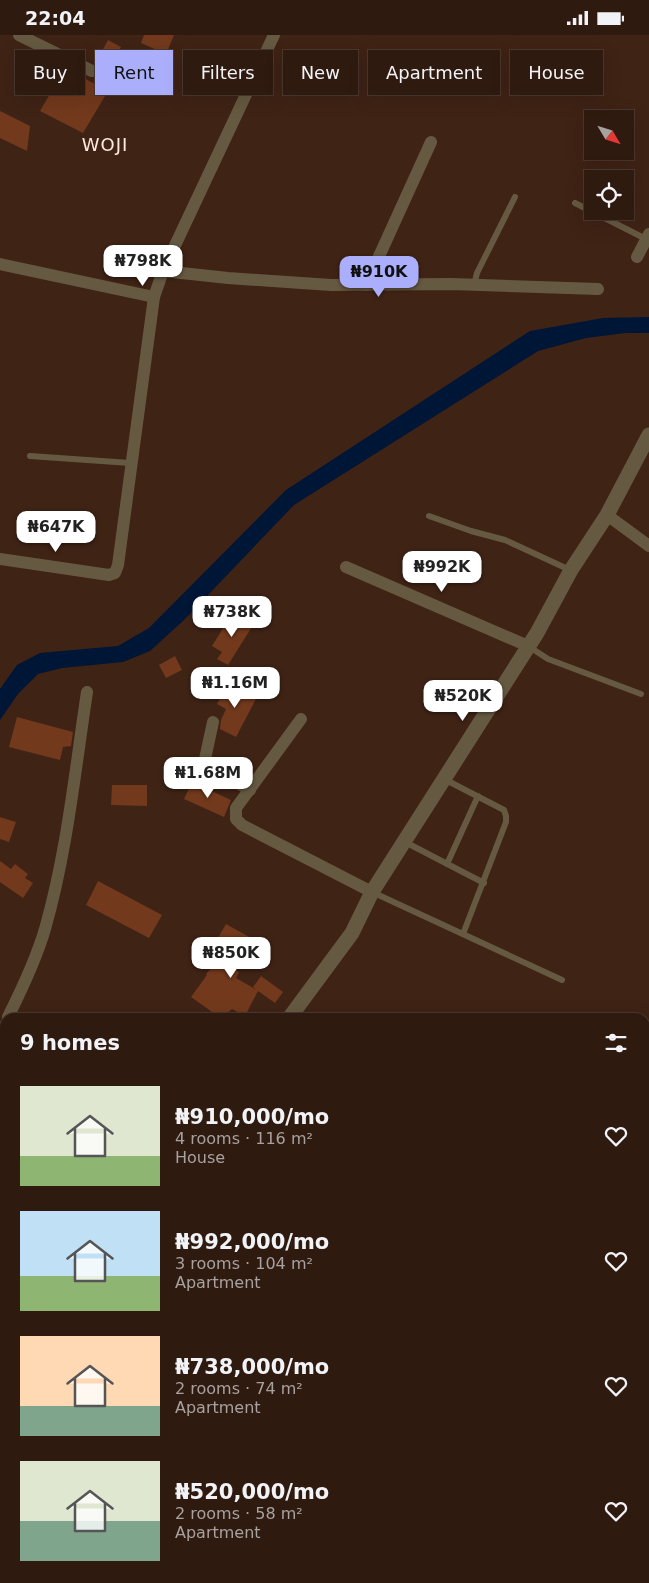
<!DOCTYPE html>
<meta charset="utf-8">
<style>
:root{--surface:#2f1a10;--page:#3b271e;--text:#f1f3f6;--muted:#a7a19f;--line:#4a3830;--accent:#abaffb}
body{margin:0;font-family:"DejaVu Sans",sans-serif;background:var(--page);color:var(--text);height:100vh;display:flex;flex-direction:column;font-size:19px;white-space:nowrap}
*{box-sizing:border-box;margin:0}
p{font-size:16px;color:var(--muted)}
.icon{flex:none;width:28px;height:28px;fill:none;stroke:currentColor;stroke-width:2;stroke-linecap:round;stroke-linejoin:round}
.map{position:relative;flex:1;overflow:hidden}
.drawer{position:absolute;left:0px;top:978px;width:650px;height:571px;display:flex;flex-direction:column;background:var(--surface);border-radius:15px 15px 0 0;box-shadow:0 5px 20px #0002,0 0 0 1px var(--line)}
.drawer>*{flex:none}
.guide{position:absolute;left:15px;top:15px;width:620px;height:45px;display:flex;gap:10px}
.needle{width:32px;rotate:128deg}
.buttons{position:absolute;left:584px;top:75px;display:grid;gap:10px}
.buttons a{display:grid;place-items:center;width:50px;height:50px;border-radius:0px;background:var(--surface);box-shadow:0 5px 20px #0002,0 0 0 1px var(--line);font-size:25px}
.price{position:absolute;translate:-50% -42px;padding:0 11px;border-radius:10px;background:#fff;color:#222;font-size:16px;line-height:32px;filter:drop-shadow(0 1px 2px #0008)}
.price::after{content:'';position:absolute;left:50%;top:30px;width:15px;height:11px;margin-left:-8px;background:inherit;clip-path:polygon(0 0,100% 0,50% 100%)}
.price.active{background:var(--accent);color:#111}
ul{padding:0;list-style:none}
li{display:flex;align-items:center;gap:15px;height:125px;padding:0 20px}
li span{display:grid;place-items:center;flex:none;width:140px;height:100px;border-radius:0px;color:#555}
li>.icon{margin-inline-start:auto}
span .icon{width:60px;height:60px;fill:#fffc;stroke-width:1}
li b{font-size:21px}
h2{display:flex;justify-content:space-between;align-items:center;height:60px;padding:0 20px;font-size:21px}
.pill{padding:0 18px;border-radius:0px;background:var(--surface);box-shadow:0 5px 20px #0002,0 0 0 1px var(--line);font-size:18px;line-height:45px}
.pill.active{background:var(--accent);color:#111}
.status{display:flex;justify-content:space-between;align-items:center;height:35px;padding:0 25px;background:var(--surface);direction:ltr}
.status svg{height:14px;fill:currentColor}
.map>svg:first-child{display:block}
.water{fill:#001636}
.building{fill:#72391d}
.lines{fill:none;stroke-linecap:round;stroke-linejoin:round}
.service{stroke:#665941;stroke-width:6}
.minor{stroke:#665941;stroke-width:12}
.tertiary{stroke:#665941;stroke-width:15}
.labels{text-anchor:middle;stroke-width:4;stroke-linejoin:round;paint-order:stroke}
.quarter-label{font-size:18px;letter-spacing:1px;fill:#feeae1;stroke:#3f2315}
</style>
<div class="status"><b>22:04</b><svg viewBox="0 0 49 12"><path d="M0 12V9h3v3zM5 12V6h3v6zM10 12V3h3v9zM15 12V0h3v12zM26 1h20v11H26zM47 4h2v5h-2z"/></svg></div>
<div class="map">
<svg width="649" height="1548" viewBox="0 0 649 1548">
<rect width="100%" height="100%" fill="#3f2315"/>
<path class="water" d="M 649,282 L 649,298 L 626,298 L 586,303 L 538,316 L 294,470 L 185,584 L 150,616 L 123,627 L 62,633 L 38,639 L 18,659 L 0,685 L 0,654 L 17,630 L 40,618 L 118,611 L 149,593 L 286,455 L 530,296 L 603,283 Z"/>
<g class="building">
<path d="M 144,0 L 174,0 L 166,19 L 141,8 Z"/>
<path d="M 108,5 L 121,12 L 110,32 L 97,25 Z"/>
<path d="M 65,33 L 108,56 L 83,98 L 40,76 Z"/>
<path d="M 0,76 L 30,91 L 27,116 L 0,103 Z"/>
<path d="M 230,582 L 255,587 L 228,630 L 217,624 L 222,617 L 212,611 Z"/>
<path d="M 175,621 L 182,635 L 166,643 L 159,630 Z"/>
<path d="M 228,649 L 256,664 L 236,702 L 220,694 L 221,685 L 226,674 L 217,669 Z"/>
<path d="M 17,682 L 73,697 L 71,711 L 63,712 L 60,725 L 9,712 Z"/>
<path d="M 192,747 L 231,765 L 224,782 L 184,764 Z"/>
<path d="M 112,750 L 147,750 L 147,771 L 111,770 Z"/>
<path d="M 0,782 L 16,787 L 9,807 L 0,804 Z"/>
<path d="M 0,826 L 11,834 L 15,829 L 28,839 L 25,843 L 33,848 L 23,863 L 0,847 Z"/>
<path d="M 98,846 L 162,880 L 149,903 L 86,870 Z"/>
<path d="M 226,889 L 253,904 L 235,935 L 239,937 L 236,943 L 257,955 L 253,952 L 261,941 L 283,957 L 275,968 L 258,956 L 245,981 L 232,974 L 222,982 L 219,982 L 191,962 L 207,940 L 206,939 L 225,917 L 214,910 Z"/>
</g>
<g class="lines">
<g class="service">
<path d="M 575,168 L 646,204"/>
<path d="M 474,250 L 477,238 L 515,162"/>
<path d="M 30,421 L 130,428"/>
<path d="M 429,481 L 471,496 L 505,505 L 570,535"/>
<path d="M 528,611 L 548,624 L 641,659"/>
<path d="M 444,744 L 504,775 L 506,781 L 506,787 L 463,899"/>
<path d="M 405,807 L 484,848"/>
<path d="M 447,829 L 478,761"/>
<path d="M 372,857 L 562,945"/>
<path d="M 0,1471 L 5,1464"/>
</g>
<g class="minor">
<path d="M 19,0 L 92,36"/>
<path d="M 637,222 L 649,199"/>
<path d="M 0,229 L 154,262"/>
<path d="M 163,236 L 228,243 L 331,250 L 452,249 L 598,254"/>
<path d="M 366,250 L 431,107"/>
<path d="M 607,480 L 649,511"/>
<path d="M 0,524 L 109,540 L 115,538 L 118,530 L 154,262 L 163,236 L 274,0"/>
<path d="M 346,532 L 528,611"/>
<path d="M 301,684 L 236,773 L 236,784 L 242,790 L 372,857"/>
<path d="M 213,687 L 205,724 L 210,732 L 250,755"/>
<path d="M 8,982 C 22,954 36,925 45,894 C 67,817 75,736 87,657"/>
<path d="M 0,1000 L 5,990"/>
<path d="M 645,1114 L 649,1104"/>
<path d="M 0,1142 L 5,1145"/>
<path d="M 645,1142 L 649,1143"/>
<path d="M 93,1544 L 107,1548"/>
<path d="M 627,1544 L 634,1548"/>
<path d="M 278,1548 L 280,1544"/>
</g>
<g class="tertiary">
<path d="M 290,982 L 352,898 L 372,857 L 537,598 L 571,535 L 607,480 L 649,400"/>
<path d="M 0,1279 L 5,1281"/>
<path d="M 0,1534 L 5,1527"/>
</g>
</g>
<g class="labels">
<g class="quarter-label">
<text x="105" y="116">WOJI</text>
</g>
</g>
</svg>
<div class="buttons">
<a><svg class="needle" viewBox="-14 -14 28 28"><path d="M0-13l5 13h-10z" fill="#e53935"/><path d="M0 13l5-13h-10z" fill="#a7a19f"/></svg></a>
<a><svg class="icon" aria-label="locate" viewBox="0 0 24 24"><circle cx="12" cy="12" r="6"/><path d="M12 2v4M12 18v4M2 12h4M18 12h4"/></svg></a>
</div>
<b class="price" style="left:143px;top:252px">₦798K</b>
<b class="price active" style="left:379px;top:263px">₦910K</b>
<b class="price" style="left:56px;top:518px">₦647K</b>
<b class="price" style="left:442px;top:558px">₦992K</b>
<b class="price" style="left:232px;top:603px">₦738K</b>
<b class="price" style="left:235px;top:674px">₦1.16M</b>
<b class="price" style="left:463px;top:687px">₦520K</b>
<b class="price" style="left:208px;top:764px">₦1.68M</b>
<b class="price" style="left:231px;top:944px">₦850K</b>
<div class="guide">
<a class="pill">Buy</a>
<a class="pill active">Rent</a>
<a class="pill">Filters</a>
<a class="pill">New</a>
<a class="pill">Apartment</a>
<a class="pill">House</a>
</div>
<section class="drawer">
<h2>9 homes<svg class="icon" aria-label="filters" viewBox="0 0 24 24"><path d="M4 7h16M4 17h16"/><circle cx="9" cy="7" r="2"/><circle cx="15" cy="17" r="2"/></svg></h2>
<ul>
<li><span style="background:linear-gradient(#dfe7d0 70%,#8fb573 0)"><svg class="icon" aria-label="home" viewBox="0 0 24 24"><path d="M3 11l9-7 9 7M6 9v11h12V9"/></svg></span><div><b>₦910,000/mo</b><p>4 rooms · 116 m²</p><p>House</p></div><svg class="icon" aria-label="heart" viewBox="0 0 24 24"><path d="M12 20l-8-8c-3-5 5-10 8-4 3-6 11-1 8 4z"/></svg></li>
<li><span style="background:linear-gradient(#bfe0f5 65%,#8fb573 0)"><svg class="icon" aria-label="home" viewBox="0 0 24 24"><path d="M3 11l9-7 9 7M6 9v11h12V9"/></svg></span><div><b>₦992,000/mo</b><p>3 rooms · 104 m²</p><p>Apartment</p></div><svg class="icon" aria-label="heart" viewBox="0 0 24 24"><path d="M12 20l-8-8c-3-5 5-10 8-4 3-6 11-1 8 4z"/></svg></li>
<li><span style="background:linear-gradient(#ffd9b3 70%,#7fa58c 0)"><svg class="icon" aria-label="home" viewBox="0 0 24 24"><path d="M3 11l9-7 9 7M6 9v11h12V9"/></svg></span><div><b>₦738,000/mo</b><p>2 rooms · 74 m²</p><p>Apartment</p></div><svg class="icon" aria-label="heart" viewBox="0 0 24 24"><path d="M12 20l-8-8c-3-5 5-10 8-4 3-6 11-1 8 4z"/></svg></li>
<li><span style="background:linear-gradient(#dfe7d0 60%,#7fa58c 0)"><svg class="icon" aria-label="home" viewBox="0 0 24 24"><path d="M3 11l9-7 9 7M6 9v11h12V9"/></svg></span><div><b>₦520,000/mo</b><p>2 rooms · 58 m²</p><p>Apartment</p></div><svg class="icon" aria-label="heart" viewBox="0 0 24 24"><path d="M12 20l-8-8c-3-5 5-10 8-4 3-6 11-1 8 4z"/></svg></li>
</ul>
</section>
</div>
